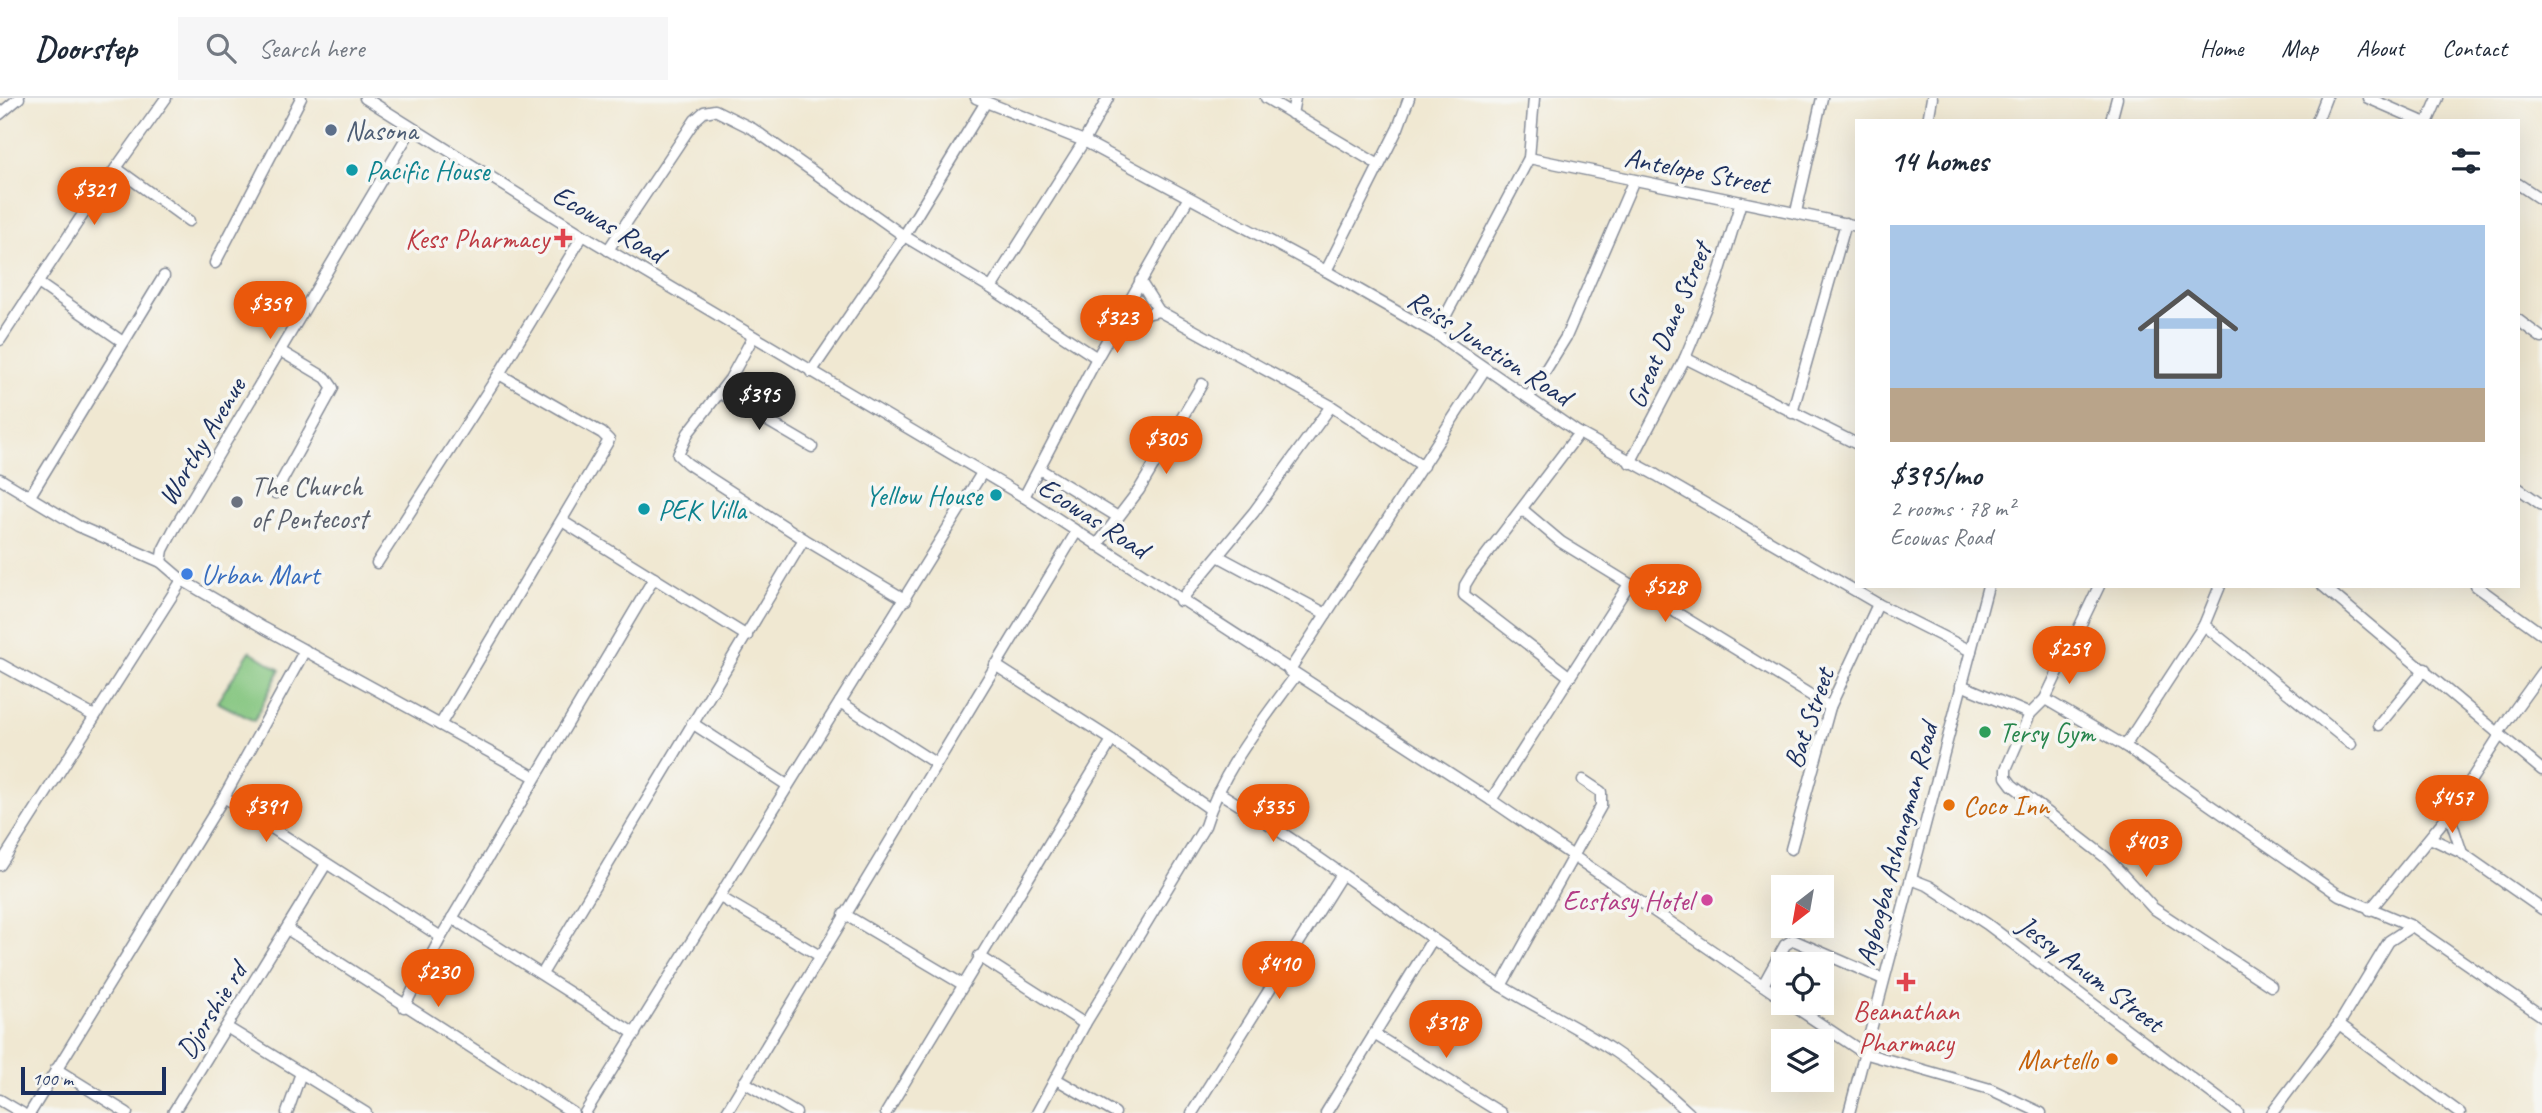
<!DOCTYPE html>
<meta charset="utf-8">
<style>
:root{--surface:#fff;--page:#f6f6f7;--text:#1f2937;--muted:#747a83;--line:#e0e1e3;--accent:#ea580c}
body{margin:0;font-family:Caveat,sans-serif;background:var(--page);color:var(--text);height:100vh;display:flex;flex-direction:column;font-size:26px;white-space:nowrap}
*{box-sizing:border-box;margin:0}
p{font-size:23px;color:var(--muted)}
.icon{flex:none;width:38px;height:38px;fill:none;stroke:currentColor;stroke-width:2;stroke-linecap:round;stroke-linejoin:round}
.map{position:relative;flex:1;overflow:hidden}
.details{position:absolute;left:1855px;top:21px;width:665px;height:469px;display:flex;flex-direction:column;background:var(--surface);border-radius:0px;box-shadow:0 7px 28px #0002}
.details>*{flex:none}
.needle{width:46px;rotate:211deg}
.buttons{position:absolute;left:1771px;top:777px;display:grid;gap:14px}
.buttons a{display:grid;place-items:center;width:63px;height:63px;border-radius:0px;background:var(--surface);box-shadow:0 7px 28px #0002;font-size:35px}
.scale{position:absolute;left:21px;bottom:18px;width:145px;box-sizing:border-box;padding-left:7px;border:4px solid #1b2f5e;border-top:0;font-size:19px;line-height:24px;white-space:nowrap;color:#1b2f5e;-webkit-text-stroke:5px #f6f6f2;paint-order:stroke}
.price{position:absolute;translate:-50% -60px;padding:0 16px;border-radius:24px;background:var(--accent);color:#fff;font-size:23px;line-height:46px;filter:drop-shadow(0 2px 4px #0008)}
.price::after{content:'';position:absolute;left:50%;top:42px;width:21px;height:16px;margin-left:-10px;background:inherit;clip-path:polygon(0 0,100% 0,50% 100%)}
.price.selected{background:#222;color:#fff}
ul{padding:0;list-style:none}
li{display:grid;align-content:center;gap:14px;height:371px;padding:0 35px}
li span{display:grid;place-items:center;height:217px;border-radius:0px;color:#555}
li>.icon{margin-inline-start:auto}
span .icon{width:126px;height:126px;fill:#fffc;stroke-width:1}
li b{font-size:30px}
h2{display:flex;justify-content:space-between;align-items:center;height:84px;padding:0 35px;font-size:30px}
header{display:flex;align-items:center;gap:42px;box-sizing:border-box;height:98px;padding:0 35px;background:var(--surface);border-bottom:2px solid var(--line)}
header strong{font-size:33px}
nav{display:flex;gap:38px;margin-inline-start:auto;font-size:24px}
.search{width:490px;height:63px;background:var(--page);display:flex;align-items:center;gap:18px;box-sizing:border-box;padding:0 24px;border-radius:0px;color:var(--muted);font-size:26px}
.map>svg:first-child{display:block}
.green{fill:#83c57e;stroke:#4f7a6e;stroke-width:2}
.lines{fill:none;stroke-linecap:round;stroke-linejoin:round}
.minor-casing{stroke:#868c98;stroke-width:13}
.minor{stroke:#fff;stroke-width:10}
.service-dot{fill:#5c6f8a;stroke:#f6f6f2;stroke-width:2.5}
.culture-dot{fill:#0f9aa8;stroke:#f6f6f2;stroke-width:2.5}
.health-dot{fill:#e0444e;stroke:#f6f6f2;stroke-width:2.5}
.worship-dot{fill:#6b7280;stroke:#f6f6f2;stroke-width:2.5}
.shop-dot{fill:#3f7fe0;stroke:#f6f6f2;stroke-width:2.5}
.leisure-dot{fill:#2e9e5b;stroke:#f6f6f2;stroke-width:2.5}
.food-dot{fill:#e8710a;stroke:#f6f6f2;stroke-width:2.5}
.hotel-dot{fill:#d1479c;stroke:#f6f6f2;stroke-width:2.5}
.labels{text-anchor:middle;stroke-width:7;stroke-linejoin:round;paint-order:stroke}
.service-label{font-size:28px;fill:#4e5e75;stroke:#f6f6f2;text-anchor:start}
.culture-label{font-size:28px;fill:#0d838f;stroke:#f6f6f2;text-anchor:start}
.street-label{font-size:28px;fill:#1b2f5e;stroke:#f6f6f2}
.health-label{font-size:28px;fill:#be3a42;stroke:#f6f6f2;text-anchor:end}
.worship-label{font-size:28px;fill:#5b616d;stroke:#f6f6f2;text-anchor:start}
.shop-label{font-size:28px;fill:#366cbe;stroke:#f6f6f2;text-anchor:start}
.leisure-label{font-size:28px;fill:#27864d;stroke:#f6f6f2;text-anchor:start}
.food-label{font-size:28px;fill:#c56008;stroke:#f6f6f2;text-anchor:start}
.hotel-label{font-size:28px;fill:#b23c85;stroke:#f6f6f2;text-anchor:end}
</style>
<header>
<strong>Doorstep</strong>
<div class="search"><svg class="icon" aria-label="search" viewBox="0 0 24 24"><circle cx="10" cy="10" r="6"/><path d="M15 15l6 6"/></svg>Search here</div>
<nav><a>Home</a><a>Map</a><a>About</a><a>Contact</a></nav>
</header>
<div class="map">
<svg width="2542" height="1015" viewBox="0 0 2542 1015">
<rect width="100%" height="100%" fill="#f6f6f2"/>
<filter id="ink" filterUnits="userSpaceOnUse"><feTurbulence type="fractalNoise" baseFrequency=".0143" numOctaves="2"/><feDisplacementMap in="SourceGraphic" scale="14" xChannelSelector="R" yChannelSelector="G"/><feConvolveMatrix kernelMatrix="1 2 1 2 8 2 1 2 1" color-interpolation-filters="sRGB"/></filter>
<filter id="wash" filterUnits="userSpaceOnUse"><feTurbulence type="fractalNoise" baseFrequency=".00686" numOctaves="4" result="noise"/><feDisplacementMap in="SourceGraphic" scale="28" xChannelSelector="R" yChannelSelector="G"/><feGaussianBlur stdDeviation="1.57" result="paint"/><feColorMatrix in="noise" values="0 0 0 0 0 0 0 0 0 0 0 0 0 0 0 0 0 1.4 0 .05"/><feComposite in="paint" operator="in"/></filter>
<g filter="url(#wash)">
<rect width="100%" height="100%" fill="#f0e8d2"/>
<path class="green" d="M 250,553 L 280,572 L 254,623 L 217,604 Z"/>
</g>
<g filter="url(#ink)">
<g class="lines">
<g class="minor-casing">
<g id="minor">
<path d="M 365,0 L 583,137 L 1024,399 L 1491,702 L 1783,901"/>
<path d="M 976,0 L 1084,43 L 1326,173 L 1436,236 L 1579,335 L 1656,377 L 1878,506 L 1971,553"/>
<path d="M 1266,0 L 1379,67"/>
<path d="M 2368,0 L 2421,23"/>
<path d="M 0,16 L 19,0"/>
<path d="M 1292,16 L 1295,0"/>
<path d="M 1928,23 L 1932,0"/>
<path d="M 2111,23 L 2117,0"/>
<path d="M 2317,23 L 2326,0"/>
<path d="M 2428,23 L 2438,0"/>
<path d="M 1529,60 L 1857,128"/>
<path d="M 116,70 L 189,123"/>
<path d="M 2518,86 L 2542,102"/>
<path d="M 1796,114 L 1822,0"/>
<path d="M 608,152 L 695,22 L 704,14 L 715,12 L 753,31 L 904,138 L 991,190 L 1097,260"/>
<path d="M 215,165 L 301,0"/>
<path d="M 1326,173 L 1398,30 L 1409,0"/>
<path d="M 1140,183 L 1159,213 L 1331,308 L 1423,368"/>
<path d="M 38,185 L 123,244"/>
<path d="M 991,190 L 1084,43 L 1108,0"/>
<path d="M 2518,222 L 2542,240"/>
<path d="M 1118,223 L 1159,213"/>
<path d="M 1436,236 L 1529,60 L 1534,0"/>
<path d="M 753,239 L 730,281 L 688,335 L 678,357 L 688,366 L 804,441 L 906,502"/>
<path d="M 0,242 L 79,122 L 166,0"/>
<path d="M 1685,260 L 1857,346"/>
<path d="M 811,274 L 904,138 L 986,4"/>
<path d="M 720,295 L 812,349"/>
<path d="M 1529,299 L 1566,239 L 1633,84"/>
<path d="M 1792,315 L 1846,125"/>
<path d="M 1630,365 L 1685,260 L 1717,182 L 1741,104"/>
<path d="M 1041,372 L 1118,419"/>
<path d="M 0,381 L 78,428 L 161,464 L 182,482 L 264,530 L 535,679"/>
<path d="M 2518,390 L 2542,407"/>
<path d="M 275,395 L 333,290 L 326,280 L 282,254"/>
<path d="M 30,398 L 164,178"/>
<path d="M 1024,399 L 1097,260 L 1188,101"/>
<path d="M 1523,412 L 1561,444 L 1830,609"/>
<path d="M 562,423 L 747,538"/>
<path d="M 1097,447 L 1139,392 L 1202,286"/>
<path d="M 1218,458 L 1326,516"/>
<path d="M 161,464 L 163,452 L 174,431 L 412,30"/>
<path d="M 377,465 L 499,276 L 583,137"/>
<path d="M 2099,488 L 2045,601 L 2030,616 L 2006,671 L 2006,679 L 2012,687 L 2109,762 L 2153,810 L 2271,888"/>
<path d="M 2323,488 L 2542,672"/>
<path d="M 2476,488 L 2542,536"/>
<path d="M 1180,503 L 1254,414 L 1331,308"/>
<path d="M 2204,527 L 2351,646"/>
<path d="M 0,566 L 94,618"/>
<path d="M 995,567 L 1112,642 L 1210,711"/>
<path d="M 1289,573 L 1485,271"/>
<path d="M 1570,579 L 1464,497 L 1465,487 L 1471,477 L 1579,335"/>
<path d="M 1961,587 L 2030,616"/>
<path d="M 2045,601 L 2125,648 L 2339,797 L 2412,828 L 2542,918"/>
<path d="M 840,604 L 935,665"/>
<path d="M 692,625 L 787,687"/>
<path d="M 440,627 L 609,342 L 602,335 L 499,276"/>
<path d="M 2379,627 L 2425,571"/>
<path d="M 2498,635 L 2542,574"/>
<path d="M 2125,648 L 2204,527 L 2220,488"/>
<path d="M 1218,694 C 1314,752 1402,821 1495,884 C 1534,909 1577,928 1615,954 C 1642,972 1665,993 1689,1015"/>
<path d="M 224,699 L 441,839"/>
<path d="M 1491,702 L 1629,486"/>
<path d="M 2449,716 L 2462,755"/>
<path d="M 2430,740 L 2462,755 L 2542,811"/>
<path d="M 1791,751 L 1830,609 L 1878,506"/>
<path d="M 0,767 L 182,482"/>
<path d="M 1911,781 L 1929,788 L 1987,826 L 2238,1015"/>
<path d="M 720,799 L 820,858"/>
<path d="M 2370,812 L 2449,716 L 2500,637"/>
<path d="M 844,816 L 962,886"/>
<path d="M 452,820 L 635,936"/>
<path d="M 287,831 L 573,1015"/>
<path d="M 979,858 L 1085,926"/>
<path d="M 542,876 L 804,441"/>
<path d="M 1763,887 L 1785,847 L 1793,842 L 1883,881"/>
<path d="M 1501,888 L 1601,708 L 1601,694 L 1583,682"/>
<path d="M 1789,905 L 1864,955 L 1990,991 L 2041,1015"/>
<path d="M 404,909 L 441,839 L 654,480"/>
<path d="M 2339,926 L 2460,1015"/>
<path d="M 228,930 L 366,1015"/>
<path d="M 1374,936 L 1501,1015"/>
<path d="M 56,971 L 127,1015"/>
<path d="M 1056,981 L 1115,1015"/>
<path d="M 744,984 L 796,1015"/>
<path d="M 0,1002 L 22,1015"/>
<path d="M 30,1015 L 224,699 L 305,552"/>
<path d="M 173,1015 L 326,766"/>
<path d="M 287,1015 L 301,975"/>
<path d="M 585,1015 L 982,375"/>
<path d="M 726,1015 L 1077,433"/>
<path d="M 886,1015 L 1112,642"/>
<path d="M 1037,1015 L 1085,926 L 1205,728 C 1222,672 1262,624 1296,577"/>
<path d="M 1192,1015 L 1342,776"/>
<path d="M 1326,1015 L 1432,842"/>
<path d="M 1849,1015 L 1988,488"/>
<path d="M 2272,1015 L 2339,926 L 2389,843 L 2412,828"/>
</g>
</g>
<use href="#minor" class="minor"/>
</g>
</g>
<circle class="service-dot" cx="331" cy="32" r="7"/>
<g class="culture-dot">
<circle cx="352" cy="72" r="7"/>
<circle cx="996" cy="397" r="7"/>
<circle cx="644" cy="411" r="7"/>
</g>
<g class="health-dot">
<path d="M559.5 129.5h7v7h7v7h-7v7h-7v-7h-7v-7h7z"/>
<path d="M1902.5 873.5h7v7h7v7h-7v7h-7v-7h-7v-7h7z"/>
</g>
<circle class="worship-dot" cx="237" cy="404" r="7"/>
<circle class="shop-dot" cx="187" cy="476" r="7"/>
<circle class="leisure-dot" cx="1985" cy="634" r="7"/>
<g class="food-dot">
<circle cx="1949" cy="707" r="7"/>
<circle cx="2112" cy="961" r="7"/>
</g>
<circle class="hotel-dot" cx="1707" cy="802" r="7"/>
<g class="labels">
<g class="service-label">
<text x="345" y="42">Nasona</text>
</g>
<g class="culture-label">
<text x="366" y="82">Pacific House</text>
<text x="982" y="407" text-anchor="end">Yellow House</text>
<text x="658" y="421">PEK Villa</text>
</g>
<g class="street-label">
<text transform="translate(1697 72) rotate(11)" y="10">Antelope Street</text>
<text transform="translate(609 125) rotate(31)" y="10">Ecowas Road</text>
<text transform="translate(1668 227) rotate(-67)" y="10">Great Dane Street</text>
<text transform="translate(1490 249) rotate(33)" y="10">Reiss Junction Road</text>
<text transform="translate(201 343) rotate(-59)" y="10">Worthy Avenue</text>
<text transform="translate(1094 419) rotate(33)" y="10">Ecowas Road</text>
<text transform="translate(1808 620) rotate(-71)" y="10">Bat Street</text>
<text transform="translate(1896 746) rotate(-75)" y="10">Agbogba Ashongman Road</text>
<text transform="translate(2091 875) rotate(37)" y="10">Jessy Anum Street</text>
<text transform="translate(211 912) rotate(-58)" y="10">Djorshie rd</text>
</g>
<g class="health-label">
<text x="549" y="150">Kess Pharmacy</text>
<text x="1906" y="922" text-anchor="middle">Beanathan<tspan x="1906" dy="32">Pharmacy</tspan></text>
</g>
<g class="worship-label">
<text x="251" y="398">The Church<tspan x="251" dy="32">of Pentecost</tspan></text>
</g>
<g class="shop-label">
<text x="201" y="486">Urban Mart</text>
</g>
<g class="leisure-label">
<text x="1999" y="644">Tersy Gym</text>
</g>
<g class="food-label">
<text x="1963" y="717">Coco Inn</text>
<text x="2098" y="971" text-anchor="end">Martello</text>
</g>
<g class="hotel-label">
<text x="1693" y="812">Ecstasy Hotel</text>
</g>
</g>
</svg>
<div class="buttons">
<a><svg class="needle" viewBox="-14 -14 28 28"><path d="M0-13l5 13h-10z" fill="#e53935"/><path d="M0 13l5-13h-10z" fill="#747a83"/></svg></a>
<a><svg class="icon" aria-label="locate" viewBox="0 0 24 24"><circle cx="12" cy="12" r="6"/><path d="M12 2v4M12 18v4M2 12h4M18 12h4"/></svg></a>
<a><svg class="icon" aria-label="layers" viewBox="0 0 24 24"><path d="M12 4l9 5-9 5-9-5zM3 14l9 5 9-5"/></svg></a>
</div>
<div class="scale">100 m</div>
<b class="price" style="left:94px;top:129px">$321</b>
<b class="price" style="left:270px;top:243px">$359</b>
<b class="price" style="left:1117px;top:257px">$323</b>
<b class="price selected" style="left:759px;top:334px">$395</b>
<b class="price" style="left:1166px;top:378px">$305</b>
<b class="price" style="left:1665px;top:526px">$528</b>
<b class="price" style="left:2069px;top:588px">$259</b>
<b class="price" style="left:2452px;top:737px">$457</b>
<b class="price" style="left:266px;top:746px">$391</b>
<b class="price" style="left:1273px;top:746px">$335</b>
<b class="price" style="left:2146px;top:781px">$403</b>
<b class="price" style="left:1279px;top:903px">$410</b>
<b class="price" style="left:438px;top:911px">$230</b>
<b class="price" style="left:1446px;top:962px">$318</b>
<section class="details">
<h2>14 homes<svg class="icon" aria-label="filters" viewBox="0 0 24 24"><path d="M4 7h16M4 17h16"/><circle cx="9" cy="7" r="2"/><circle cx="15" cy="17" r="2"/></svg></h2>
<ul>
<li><span style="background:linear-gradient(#a9c7e8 75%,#b9a48a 0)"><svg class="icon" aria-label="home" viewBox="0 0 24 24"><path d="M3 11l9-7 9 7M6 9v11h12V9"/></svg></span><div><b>$395/mo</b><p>2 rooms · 78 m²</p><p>Ecowas Road</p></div></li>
</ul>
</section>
</div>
